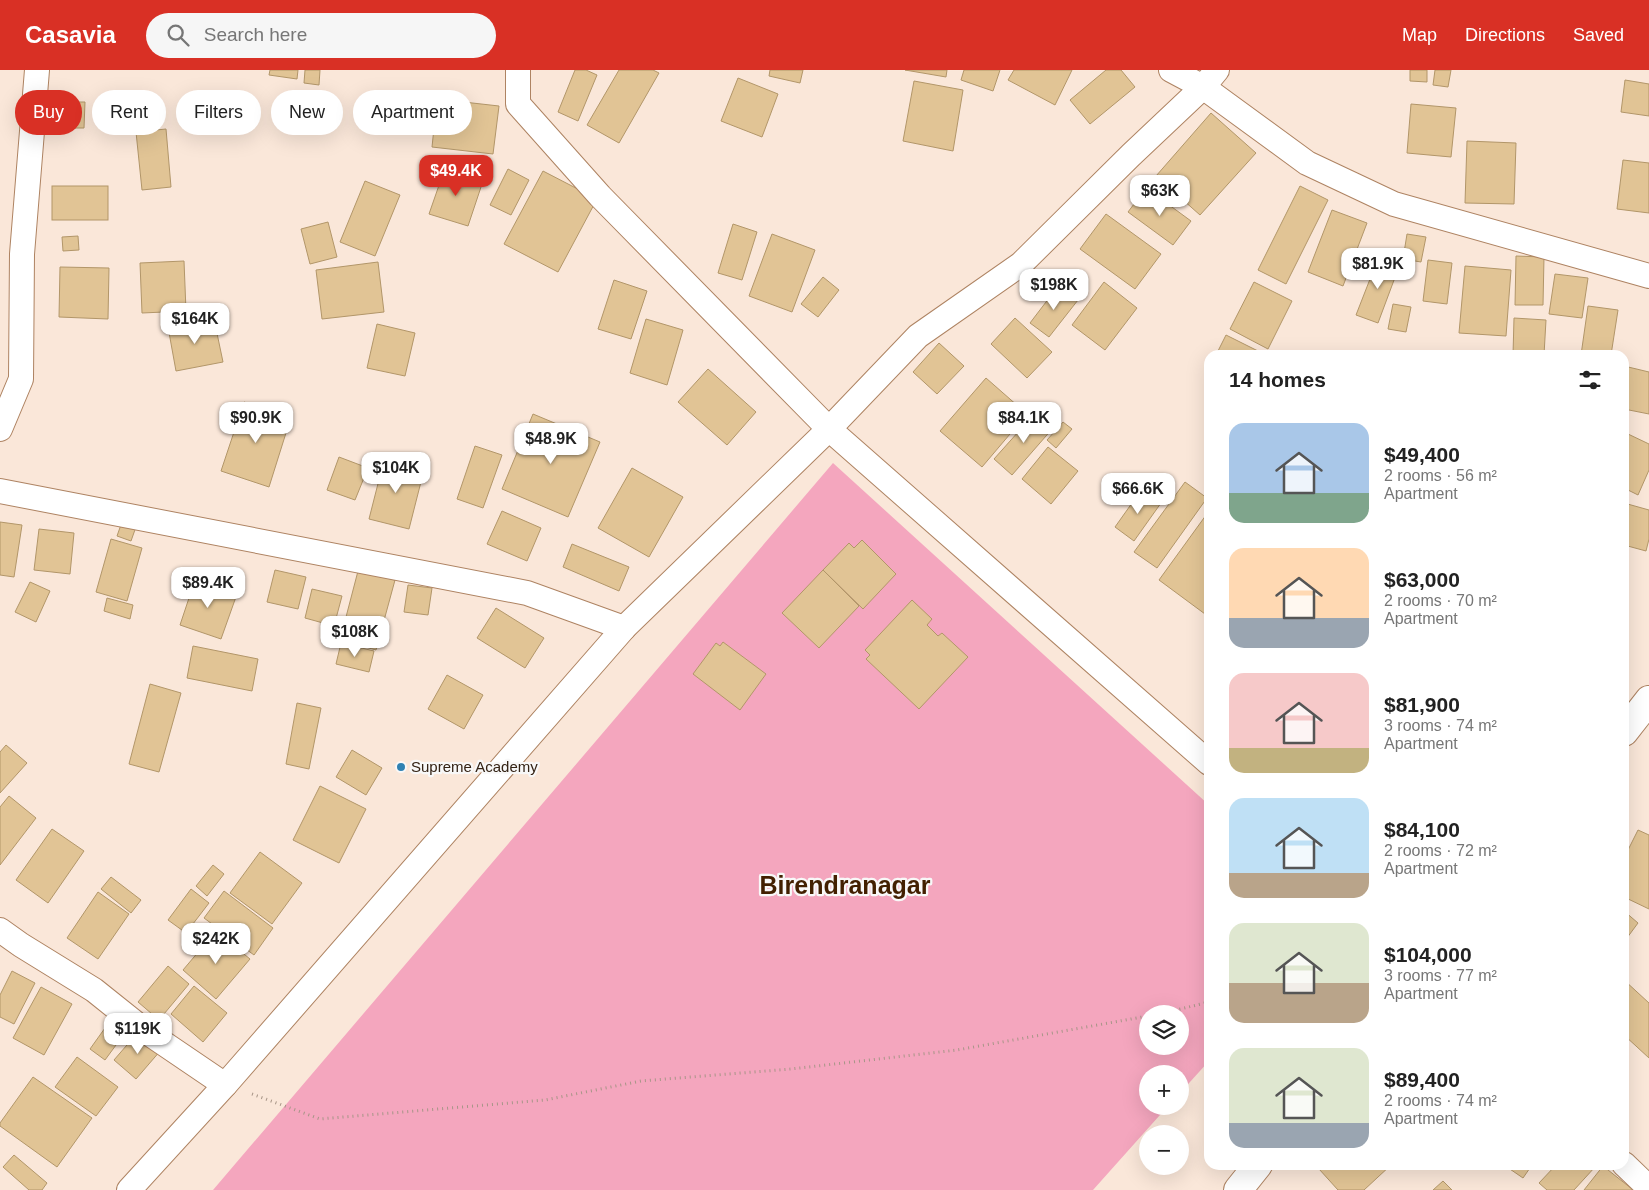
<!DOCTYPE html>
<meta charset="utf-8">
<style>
:root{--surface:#fff;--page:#f6f6f6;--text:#222;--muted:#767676;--accent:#d93025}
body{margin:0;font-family:Arial,sans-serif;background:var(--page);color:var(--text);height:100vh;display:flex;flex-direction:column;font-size:19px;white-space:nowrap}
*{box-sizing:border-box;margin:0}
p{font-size:16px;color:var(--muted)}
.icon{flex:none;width:28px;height:28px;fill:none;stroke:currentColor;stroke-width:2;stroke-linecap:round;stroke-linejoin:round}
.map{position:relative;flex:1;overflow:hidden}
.details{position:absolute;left:1204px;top:280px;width:425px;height:820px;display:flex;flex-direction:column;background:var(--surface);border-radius:15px;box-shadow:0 5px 20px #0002}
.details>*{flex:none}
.top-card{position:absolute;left:15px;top:20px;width:475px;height:45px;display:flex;gap:10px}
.tools{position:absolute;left:1139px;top:935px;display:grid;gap:10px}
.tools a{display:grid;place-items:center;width:50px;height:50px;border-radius:50%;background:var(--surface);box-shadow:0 5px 20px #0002;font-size:25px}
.price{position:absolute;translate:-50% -42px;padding:0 11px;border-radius:10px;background:#fff;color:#222;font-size:16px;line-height:32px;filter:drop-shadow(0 1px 2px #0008)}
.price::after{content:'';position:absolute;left:50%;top:30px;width:15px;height:11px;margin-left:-8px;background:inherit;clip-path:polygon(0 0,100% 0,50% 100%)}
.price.active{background:var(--accent);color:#fff}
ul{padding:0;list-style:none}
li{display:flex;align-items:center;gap:15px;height:125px;padding:0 25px}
li span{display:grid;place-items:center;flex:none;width:140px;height:100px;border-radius:15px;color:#555}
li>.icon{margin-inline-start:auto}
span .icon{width:60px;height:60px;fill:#fffc;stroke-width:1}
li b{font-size:21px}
h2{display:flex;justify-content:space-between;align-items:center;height:60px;padding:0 25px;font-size:21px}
.tag{padding:0 18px;border-radius:22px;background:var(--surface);box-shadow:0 5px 20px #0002;font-size:18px;line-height:45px}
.tag.active{background:var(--accent);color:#fff}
header{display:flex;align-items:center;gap:30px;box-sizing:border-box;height:70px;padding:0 25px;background:var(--accent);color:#fff}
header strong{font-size:24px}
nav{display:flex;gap:28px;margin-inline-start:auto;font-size:18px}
.search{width:350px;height:45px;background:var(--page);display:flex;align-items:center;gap:12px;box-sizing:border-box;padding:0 18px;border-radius:28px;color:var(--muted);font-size:19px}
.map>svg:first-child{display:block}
.green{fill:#f4a6be;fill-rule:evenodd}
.building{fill:#e1c495;stroke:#b29669}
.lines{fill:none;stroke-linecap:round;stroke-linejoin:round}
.minor-casing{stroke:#ae8362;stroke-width:26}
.tertiary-casing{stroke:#ae8362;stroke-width:30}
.path{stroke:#a79587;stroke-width:3;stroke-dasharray:1 4;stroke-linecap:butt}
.minor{stroke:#fff;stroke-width:24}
.tertiary{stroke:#fff;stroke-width:28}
.poi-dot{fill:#2f81b2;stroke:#f8f8f8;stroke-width:2}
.labels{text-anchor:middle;stroke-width:4.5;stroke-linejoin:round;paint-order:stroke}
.poi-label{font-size:15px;fill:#342315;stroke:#f8f8f8;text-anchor:start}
.town-label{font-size:25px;font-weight:bold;fill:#421f00;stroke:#f8f8f8}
</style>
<header>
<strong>Casavia</strong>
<div class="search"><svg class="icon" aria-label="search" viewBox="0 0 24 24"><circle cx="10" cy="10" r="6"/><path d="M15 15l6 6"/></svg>Search here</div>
<nav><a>Map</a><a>Directions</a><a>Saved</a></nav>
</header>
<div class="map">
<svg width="1649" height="1120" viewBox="0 0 1649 1120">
<rect width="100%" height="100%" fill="#fae7d9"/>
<path class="green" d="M 833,393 L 1209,735 L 1209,991 L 1180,1023 L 1180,1004 L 1148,1004 L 1148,1036 L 1168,1036 L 1093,1120 L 213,1120 ZM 1148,944 L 1180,944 L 1180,976 L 1148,976 Z"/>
<g class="building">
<path d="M 270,0 L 298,0 L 297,9 L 269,5 Z"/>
<path d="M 305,0 L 320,0 L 319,15 L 304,13 Z"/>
<path d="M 575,0 L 586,0 L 597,5 L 578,51 L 558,42 Z"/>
<path d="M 619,0 L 653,0 L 659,3 L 619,73 L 587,55 Z"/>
<path d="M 770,0 L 803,0 L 800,13 L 769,6 Z"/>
<path d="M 905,0 L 947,0 L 946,7 Z"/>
<path d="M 964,0 L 1000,0 L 993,21 L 961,10 Z"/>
<path d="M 1014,0 L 1072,0 L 1055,35 L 1008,10 Z"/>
<path d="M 1106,0 L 1121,0 L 1135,17 L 1090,54 L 1070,30 Z"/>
<path d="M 1410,0 L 1427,0 L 1427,12 L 1410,11 Z"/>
<path d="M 1435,0 L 1451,0 L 1448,17 L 1433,15 Z"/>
<path d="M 738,8 L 778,24 L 762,67 L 721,51 Z"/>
<path d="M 1625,10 L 1649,14 L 1649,46 L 1621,42 Z"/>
<path d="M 914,11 L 963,20 L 953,81 L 903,71 Z"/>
<path d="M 437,29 L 499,36 L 493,84 L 432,77 Z"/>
<path d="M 56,32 L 85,32 L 84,58 L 55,58 Z"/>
<path d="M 1411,34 L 1456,38 L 1451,87 L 1407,83 Z"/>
<path d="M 1211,43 L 1256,83 L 1200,145 L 1156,106 Z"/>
<path d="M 166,59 L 171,117 L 142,120 L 136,62 Z"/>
<path d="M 1467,71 L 1516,73 L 1514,134 L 1465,133 Z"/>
<path d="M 1623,90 L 1649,93 L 1649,143 L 1617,139 Z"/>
<path d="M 445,98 L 483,111 L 468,156 L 429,144 Z"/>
<path d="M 508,99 L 529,110 L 511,145 L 490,135 Z"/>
<path d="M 543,101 L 597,129 L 558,202 L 504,174 Z"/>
<path d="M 365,111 L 400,125 L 375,186 L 340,172 Z"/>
<rect x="52" y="116" width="56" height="34"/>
<path d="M 1300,116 L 1328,130 L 1286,214 L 1258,200 Z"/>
<path d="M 1146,118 L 1191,151 L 1173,175 L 1128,142 Z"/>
<path d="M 1332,140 L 1367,153 L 1343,216 L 1308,202 Z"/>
<path d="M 1106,144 L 1161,184 L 1135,219 L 1080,179 Z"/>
<path d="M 328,152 L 337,187 L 310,194 L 301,159 Z"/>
<path d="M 733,154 L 757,162 L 742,210 L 718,203 Z"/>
<path d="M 772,164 L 815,180 L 792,242 L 749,226 Z"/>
<path d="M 1407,164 L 1426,167 L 1421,192 L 1403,189 Z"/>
<path d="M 78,166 L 79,180 L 63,181 L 62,167 Z"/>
<path d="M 1379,186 L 1400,194 L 1378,253 L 1356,245 Z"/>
<path d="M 1516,186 L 1544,187 L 1543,235 L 1515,235 Z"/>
<path d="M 1428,190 L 1452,193 L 1447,234 L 1423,231 Z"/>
<path d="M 184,191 L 186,241 L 142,243 L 140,193 Z"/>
<path d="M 378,192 L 384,242 L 322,249 L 316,200 Z"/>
<path d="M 1465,196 L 1511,200 L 1506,266 L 1459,263 Z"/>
<path d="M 60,197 L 109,198 L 108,249 L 59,247 Z"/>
<path d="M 1555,204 L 1588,208 L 1582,248 L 1549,244 Z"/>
<path d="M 823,207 L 839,220 L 818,247 L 801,234 Z"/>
<path d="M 614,210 L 647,221 L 631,269 L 598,259 Z"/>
<path d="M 1104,212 L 1137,238 L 1105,280 L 1072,255 Z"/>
<path d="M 1254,212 L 1292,231 L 1268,279 L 1230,259 Z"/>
<path d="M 1059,215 L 1078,230 L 1049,267 L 1030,253 Z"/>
<path d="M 1393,234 L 1411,237 L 1406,262 L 1388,259 Z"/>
<path d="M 1588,236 L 1618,240 L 1611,285 L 1581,285 Z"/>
<path d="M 1015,248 L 1052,282 L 1027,308 L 991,274 Z"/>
<path d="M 1514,248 L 1546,250 L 1544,285 L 1513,285 Z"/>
<path d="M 214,249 L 223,292 L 176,301 L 168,257 Z"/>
<path d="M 646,249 L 683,260 L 667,315 L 630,303 Z"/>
<path d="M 377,254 L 415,263 L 405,306 L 367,298 Z"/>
<path d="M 1226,265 L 1262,283 L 1261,285 L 1216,285 Z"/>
<path d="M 939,273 L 964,296 L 937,324 L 913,302 Z"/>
<path d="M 1624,296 L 1649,302 L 1649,344 L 1624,339 Z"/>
<path d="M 708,299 L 756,342 L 727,375 L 678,332 Z"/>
<path d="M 986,308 L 1027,344 L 982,397 L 940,361 Z"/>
<path d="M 244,332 L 291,347 L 269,417 L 221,401 Z"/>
<path d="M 1036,342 L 1053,358 L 1012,405 L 994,389 Z"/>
<path d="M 533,344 L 600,372 L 568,447 L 502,419 Z"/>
<path d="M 1063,352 L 1072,359 L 1056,378 L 1047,370 Z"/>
<path d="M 1628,364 L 1649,374 L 1649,400 L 1638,425 L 1624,418 L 1624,373 Z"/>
<path d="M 475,376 L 502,385 L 483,438 L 457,429 Z"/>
<path d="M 1048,377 L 1078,401 L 1051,434 L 1022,409 Z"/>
<path d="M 339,387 L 368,398 L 355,430 L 327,420 Z"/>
<path d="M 384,390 L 424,400 L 409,459 L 369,449 Z"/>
<path d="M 632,398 L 683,427 L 649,487 L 598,458 Z"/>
<path d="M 1185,412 L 1207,428 L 1157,498 L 1134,482 Z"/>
<path d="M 1142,419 L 1161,433 L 1134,471 L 1115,457 Z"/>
<path d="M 1624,433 L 1649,440 L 1649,469 L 1646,481 L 1624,475 Z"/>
<path d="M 502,441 L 541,458 L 527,491 L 487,474 Z"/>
<path d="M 1209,441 L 1209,539 L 1205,544 L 1159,510 Z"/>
<path d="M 123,449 L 137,454 L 131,471 L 117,466 Z"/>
<path d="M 0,452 L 22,455 L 14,507 L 0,505 Z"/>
<path d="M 39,459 L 74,463 L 70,504 L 34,500 Z"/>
<path d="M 111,469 L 142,478 L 127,531 L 96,522 Z"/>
<path d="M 862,470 L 896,504 L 863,539 L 823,500 L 849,473 L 854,478 Z"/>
<path d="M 572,474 L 629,497 L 619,521 L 563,497 Z"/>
<path d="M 275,500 L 306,507 L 298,539 L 267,532 Z"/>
<path d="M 823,500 L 859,536 L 819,578 L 782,543 Z"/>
<path d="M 358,501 L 395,510 L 376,580 L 340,570 Z"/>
<path d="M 195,510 L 237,524 L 221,569 L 180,555 Z"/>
<path d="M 30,512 L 50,521 L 36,552 L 15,542 Z"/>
<path d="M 408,515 L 432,518 L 428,545 L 404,542 Z"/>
<path d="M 312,519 L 342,526 L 334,556 L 305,548 Z"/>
<path d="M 107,528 L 133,535 L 130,549 L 104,541 Z"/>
<path d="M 912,530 L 932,549 L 927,555 L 938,566 L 942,563 L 968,587 L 919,639 L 866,589 L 870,585 L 865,580 Z"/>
<path d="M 496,538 L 544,568 L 525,598 L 477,568 Z"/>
<path d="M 723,572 L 766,604 L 740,640 L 693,604 L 716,573 L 720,576 Z"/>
<path d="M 341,573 L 374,581 L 369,602 L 336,594 Z"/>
<path d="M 193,576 L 258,589 L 252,621 L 187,608 Z"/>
<path d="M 447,605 L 483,625 L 464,659 L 428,639 Z"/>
<path d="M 150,614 L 181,623 L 159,702 L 129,694 Z"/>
<path d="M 297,633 L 321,638 L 309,699 L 286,694 Z"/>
<path d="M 6,675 L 27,693 L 0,723 L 0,682 Z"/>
<path d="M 352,680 L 382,698 L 366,725 L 336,707 Z"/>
<path d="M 320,716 L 366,739 L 339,793 L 293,770 Z"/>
<path d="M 9,726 L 36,748 L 0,795 L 0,737 Z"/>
<path d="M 52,759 L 84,781 L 48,833 L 16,810 Z"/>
<path d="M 1638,760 L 1649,765 L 1649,839 L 1624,827 L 1624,788 Z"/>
<path d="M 260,782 L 302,813 L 272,854 L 230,823 Z"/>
<path d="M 213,795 L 224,804 L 207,826 L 196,816 Z"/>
<path d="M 111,807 L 141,830 L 131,843 L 101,819 Z"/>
<path d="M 191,819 L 209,833 L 186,863 L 168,850 Z"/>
<path d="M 224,821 L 273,858 L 254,885 L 204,848 Z"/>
<path d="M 98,822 L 129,844 L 98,889 L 67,868 Z"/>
<path d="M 1624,841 L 1638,853 L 1624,872 Z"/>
<path d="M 216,861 L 250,889 L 216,929 L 183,900 Z"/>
<path d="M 168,896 L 189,914 L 159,950 L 138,932 Z"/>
<path d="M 12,901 L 35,913 L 14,954 L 0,947 L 0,925 Z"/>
<path d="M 1624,910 L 1649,933 L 1649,988 L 1624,965 Z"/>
<path d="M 194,916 L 227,943 L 203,972 L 171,944 Z"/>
<path d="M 41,917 L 72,934 L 44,985 L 13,968 Z"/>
<path d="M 115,944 L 130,956 L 105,990 L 90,979 Z"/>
<path d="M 139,961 L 161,980 L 136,1009 L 114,990 Z"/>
<path d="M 77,987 L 118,1017 L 96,1046 L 55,1017 Z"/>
<path d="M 33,1007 L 92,1048 L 57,1097 L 0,1056 L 0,1053 Z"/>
<path d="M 14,1085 L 47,1113 L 42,1120 L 29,1120 L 3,1097 Z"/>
<path d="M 1324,1095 L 1391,1095 L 1364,1120 L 1338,1120 L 1319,1099 Z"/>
<path d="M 1504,1095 L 1532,1095 L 1523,1108 Z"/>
<path d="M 1556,1095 L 1593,1095 L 1595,1097 L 1574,1120 L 1547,1120 L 1539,1113 Z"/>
<path d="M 1603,1096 L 1632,1119 L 1632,1120 L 1584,1120 Z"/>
<path d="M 1443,1111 L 1452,1120 L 1433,1120 Z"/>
</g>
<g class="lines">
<g class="minor-casing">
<g id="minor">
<path d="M 518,0 L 518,34 L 600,126 L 829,359 L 1209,693"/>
<path d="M 1171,0 L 1203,17 L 1307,93 L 1394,134 L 1649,206"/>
<path d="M 0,359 L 21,309 L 22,184 L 37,0"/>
<path d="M 0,421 L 527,523 L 624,558"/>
<path d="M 0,860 L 21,875 L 94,920 L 144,960 L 225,1015"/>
<path d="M 1624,1094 L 1649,1118"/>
<path d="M 129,1120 L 225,1015 L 624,558 L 829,359 L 918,266 L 1021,194 L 1131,85 L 1203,17 L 1217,0"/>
</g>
</g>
<g class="tertiary-casing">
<g id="tertiary">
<path d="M 1624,662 L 1649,630"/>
<path d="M 1238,1120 L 1258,1095"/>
</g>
</g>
<g class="path">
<path d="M 1160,944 L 1209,932"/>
<path d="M 252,1024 L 320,1049 L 545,1030 L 641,1011 L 791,999 L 957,980 L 1148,946"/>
</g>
<use href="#minor" class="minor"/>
<use href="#tertiary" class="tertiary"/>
</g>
<circle class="poi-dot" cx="401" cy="697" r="5"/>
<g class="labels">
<g class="poi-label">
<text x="411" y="702">Supreme Academy</text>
</g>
<g class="town-label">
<text x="845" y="824">Birendranagar</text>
</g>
</g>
</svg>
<div class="tools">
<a><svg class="icon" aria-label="layers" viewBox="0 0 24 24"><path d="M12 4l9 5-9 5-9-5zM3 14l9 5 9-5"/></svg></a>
<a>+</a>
<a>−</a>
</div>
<b class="price active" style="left:456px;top:127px">$49.4K</b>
<b class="price" style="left:1160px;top:147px">$63K</b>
<b class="price" style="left:1378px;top:220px">$81.9K</b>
<b class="price" style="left:1054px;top:241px">$198K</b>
<b class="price" style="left:195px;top:275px">$164K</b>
<b class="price" style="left:256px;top:374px">$90.9K</b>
<b class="price" style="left:1024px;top:374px">$84.1K</b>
<b class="price" style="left:551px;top:395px">$48.9K</b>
<b class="price" style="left:396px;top:424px">$104K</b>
<b class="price" style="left:1138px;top:445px">$66.6K</b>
<b class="price" style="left:208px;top:539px">$89.4K</b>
<b class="price" style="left:355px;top:588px">$108K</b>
<b class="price" style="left:216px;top:895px">$242K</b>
<b class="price" style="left:138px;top:985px">$119K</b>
<div class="top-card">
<a class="tag active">Buy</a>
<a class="tag">Rent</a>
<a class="tag">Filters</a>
<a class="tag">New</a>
<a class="tag">Apartment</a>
</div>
<section class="details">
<h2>14 homes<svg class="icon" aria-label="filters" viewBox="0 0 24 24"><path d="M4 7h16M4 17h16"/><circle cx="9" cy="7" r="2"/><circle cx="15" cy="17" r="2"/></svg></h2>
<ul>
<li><span style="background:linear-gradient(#a9c7e8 70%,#7fa58c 0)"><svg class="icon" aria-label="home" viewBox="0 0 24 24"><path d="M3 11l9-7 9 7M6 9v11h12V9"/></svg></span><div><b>$49,400</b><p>2 rooms · 56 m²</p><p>Apartment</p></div></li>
<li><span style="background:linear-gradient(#ffd9b3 70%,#9aa5b1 0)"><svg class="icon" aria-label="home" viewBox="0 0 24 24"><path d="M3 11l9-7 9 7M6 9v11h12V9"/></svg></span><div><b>$63,000</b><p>2 rooms · 70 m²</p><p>Apartment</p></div></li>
<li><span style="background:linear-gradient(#f6c9c9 75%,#c2b280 0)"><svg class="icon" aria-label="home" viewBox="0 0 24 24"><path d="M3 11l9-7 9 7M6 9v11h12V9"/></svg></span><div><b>$81,900</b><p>3 rooms · 74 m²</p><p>Apartment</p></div></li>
<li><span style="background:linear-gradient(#bfe0f5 75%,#b9a48a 0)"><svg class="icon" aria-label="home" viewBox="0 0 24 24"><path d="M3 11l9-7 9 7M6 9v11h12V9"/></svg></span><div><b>$84,100</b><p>2 rooms · 72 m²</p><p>Apartment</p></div></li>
<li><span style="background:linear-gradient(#dfe7d0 60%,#b9a48a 0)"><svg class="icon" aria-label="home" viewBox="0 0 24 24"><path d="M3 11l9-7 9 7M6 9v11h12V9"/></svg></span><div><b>$104,000</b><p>3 rooms · 77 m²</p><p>Apartment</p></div></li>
<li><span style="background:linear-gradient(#dfe7d0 75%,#9aa5b1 0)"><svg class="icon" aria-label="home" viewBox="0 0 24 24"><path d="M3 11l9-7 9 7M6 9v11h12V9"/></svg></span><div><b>$89,400</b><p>2 rooms · 74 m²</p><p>Apartment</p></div></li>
</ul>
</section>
</div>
